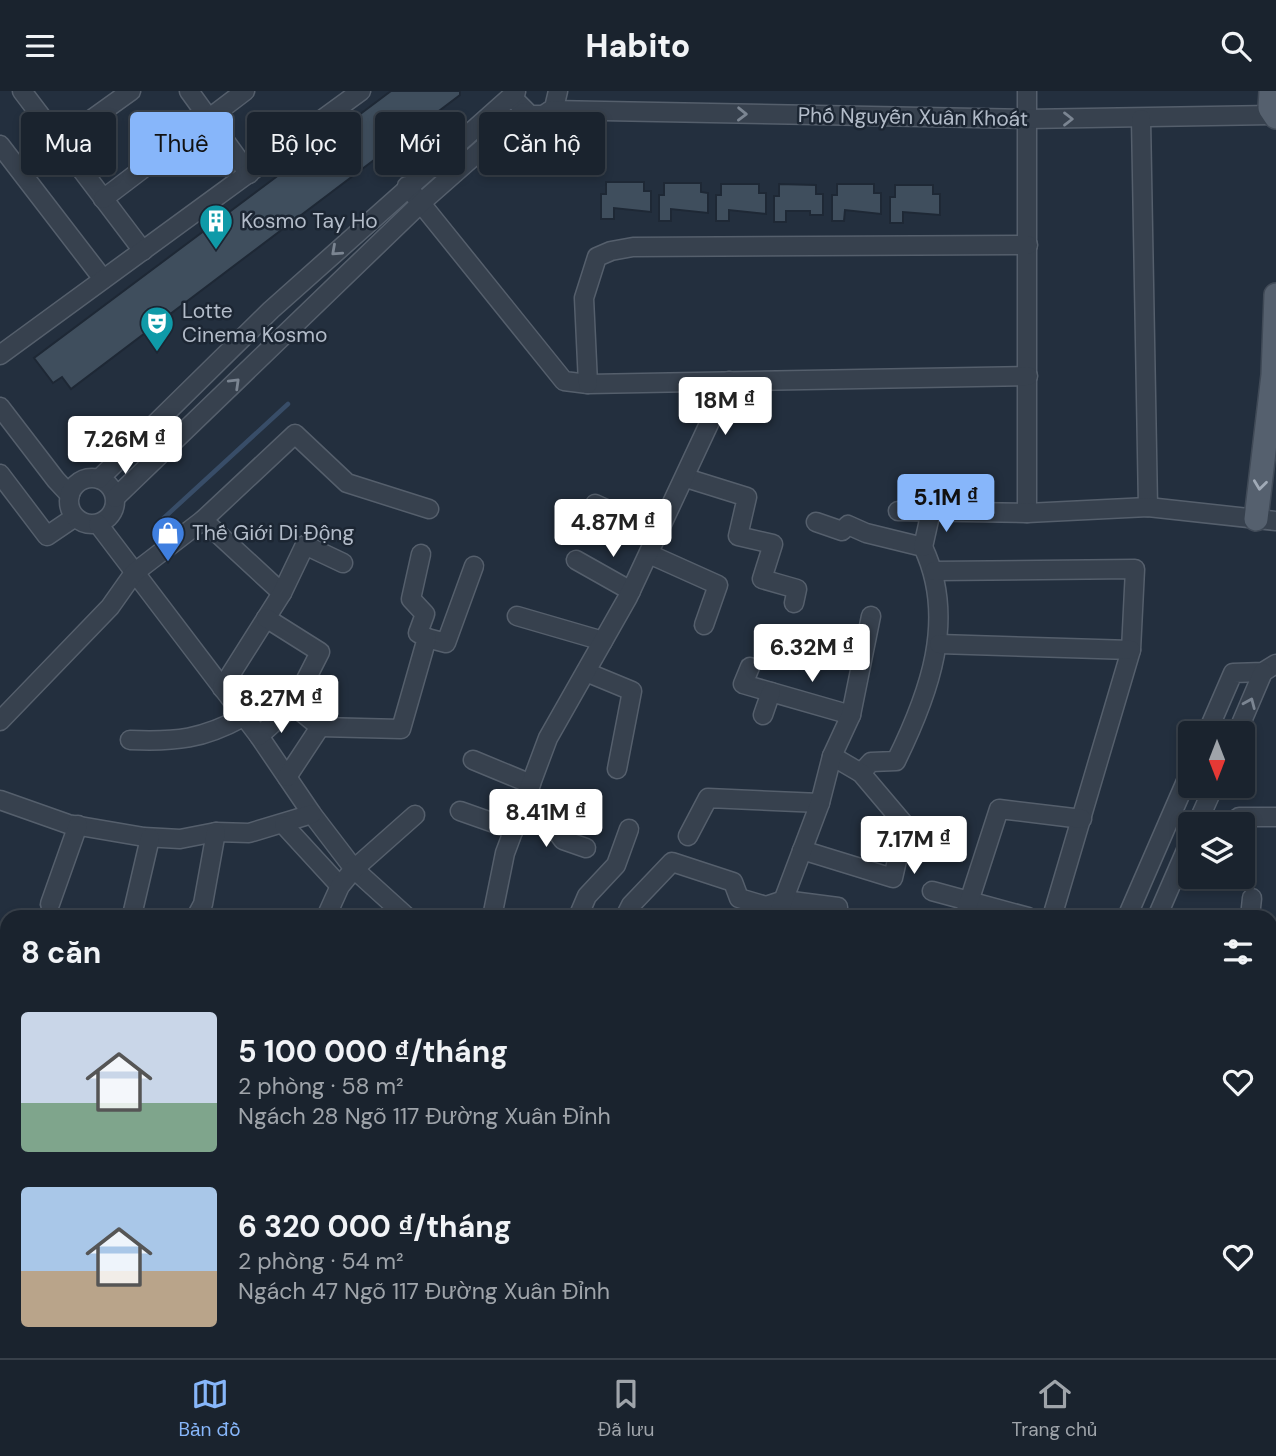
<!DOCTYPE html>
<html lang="vi">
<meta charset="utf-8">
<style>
:root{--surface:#1a232e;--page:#232b36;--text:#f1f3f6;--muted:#9fa4aa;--line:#38404a;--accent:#87b6fa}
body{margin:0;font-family:"DM Sans",sans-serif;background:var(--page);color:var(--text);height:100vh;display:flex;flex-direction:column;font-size:26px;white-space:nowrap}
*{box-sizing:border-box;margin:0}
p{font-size:23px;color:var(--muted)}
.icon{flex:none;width:38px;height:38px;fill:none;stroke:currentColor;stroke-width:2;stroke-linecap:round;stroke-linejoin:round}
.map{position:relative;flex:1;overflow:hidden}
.side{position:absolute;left:0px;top:819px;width:1278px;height:448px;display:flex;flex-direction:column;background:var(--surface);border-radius:21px 21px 0 0;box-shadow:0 4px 10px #0003,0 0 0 2px var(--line)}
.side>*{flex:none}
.hud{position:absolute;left:21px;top:21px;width:700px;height:63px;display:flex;gap:14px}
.needle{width:46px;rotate:180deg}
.buttons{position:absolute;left:1178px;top:630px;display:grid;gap:14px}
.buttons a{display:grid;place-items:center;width:77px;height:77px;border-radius:7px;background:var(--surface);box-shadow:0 4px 10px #0003,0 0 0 2px var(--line);font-size:35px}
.price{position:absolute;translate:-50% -60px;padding:0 16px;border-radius:7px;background:#fff;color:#222;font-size:23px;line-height:46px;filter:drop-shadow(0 2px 4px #0008)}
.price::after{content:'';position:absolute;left:50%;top:42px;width:21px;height:16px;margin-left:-10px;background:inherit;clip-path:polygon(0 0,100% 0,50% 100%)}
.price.on{background:var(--accent);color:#111}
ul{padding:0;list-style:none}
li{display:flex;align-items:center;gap:21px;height:175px;padding:0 21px}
li span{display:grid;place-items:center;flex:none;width:196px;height:140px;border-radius:7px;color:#555}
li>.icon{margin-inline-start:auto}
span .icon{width:84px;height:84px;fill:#fffc;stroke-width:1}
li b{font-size:30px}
h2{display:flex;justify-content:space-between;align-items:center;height:84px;padding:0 21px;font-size:30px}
.chip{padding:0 24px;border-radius:7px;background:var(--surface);box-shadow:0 4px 10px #0003,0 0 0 2px var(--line);font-size:24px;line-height:63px}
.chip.on{background:var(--accent);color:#111}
header{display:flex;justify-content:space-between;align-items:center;height:91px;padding:0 21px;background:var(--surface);font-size:32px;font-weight:800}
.menu{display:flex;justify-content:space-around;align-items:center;height:98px;border-top:2px solid var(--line);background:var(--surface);font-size:19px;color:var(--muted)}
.menu a{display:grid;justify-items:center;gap:4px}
.menu .on{color:var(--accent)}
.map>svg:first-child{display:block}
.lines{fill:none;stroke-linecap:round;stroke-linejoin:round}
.stream{stroke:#384d68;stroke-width:4.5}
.building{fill:#3f4e5d;stroke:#1e2835;stroke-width:2}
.minor-casing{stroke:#555f6c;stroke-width:21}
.major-casing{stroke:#404a57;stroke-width:26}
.minor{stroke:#37414e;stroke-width:18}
.major{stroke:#55606e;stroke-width:23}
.oneway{stroke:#7b8592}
.oneway2{stroke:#a0aab7}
.labels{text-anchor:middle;stroke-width:5;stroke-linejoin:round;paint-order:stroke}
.street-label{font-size:21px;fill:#b3bcc9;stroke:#1c2633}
.poi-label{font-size:21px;fill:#b3bcc9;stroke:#1c2633;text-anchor:start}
</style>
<header><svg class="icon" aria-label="menu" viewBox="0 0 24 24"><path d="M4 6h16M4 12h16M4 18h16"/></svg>Habito<svg class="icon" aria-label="search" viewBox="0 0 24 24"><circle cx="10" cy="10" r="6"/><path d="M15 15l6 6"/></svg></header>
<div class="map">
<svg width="1276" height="1267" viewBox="0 0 1276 1267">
<rect width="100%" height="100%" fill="#232f3e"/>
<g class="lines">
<path class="stream" d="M 155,435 L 288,313"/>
</g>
<g class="building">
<path d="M 391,0 L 460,0 L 460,4 L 71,298 L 62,286 L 53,292 L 34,267 Z"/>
<path d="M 606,91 L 644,91 L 644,100 L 651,100 L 651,121 L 614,117 L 614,128 L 601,128 L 601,103 L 606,103 Z"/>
<path d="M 664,92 L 701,92 L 701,101 L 708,102 L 708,122 L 671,118 L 671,130 L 659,130 L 659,104 L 664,104 Z"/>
<path d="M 721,93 L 759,93 L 759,102 L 766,102 L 766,123 L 729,119 L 729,130 L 716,130 L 716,104 L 721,104 Z"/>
<path d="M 779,93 L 816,94 L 816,103 L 823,103 L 823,124 L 810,124 L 810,120 L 786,120 L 786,131 L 774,131 L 774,105 L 779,105 Z"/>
<path d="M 837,93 L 874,93 L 874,102 L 881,102 L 881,123 L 845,119 L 844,130 L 832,130 L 832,104 L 837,104 Z"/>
<path d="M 895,94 L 933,94 L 933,103 L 940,103 L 940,124 L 903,121 L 903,132 L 890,132 L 890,106 L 895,106 Z"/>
</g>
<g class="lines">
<g class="minor-casing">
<g id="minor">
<path d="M 22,0 L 143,160"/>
<path d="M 189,0 L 249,83"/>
<path d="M 1027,0 L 1027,422"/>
<path d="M 517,11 L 530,24 L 543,24 L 554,17 L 558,0"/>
<path d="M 551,19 L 1026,28 L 1274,24"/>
<path d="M 1141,28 L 1148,416"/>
<path d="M 60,51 L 131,0"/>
<path d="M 0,54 L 103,188"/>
<path d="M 407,95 L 564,290 L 588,293 L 1028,285"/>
<path d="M 103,108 L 245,0"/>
<path d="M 0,264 L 361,0"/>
<path d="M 588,293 L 584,207 L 597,166 L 611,160 L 633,156 L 1028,154"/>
<path d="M 0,316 L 56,389 L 70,404"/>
<path d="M 0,383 L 47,445 L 75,426"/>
<path d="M 686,387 L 747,406 L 738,445 L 773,453 L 762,488 L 797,498 L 794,512"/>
<circle cx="92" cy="410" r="23"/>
<path d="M 99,388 L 271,219 L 516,1"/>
<path d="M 115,407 L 422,111 L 524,21"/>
<path d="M 595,413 L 659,442"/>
<path d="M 898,420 L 1027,422 L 1148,416 L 1276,430"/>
<path d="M 203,429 L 282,502"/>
<path d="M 816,431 L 842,440 L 848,434 L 866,442 L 923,456 C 957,528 929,603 896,670 L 871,671 L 861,682"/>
<path d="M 98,433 L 259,645 L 312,723 L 354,778 L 407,826"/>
<path d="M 923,456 L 931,420"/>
<path d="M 649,463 L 718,494 L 704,534"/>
<path d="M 576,469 L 631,500"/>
<path d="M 934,480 L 1135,478 L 1131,559 L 1052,826"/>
<path d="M 517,525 L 603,550"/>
<path d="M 427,547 L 446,552 L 474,475"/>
<path d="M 939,553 L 1131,559"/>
<path d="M 750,576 L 743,593 L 851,624"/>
<path d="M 586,581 L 632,600 L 617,678"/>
<path d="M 222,597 L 282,502 L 305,454 L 343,472"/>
<path d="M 293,614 L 320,636 L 401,638 L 427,547 L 418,542 L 425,523 L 411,508 L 421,463"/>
<path d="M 763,624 L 771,601"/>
<path d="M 0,630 L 110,516 L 134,482 L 203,429 L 295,343 L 347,392 L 429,418"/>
<path d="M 1207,642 L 1233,582 L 1263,581 L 1276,573"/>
<path d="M 1237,642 L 1263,581"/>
<path d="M 259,645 L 293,614 L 320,561 L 266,527"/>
<path d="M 130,649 C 176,651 203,648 243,626"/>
<path d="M 473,669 L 531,693"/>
<path d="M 287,686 L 320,636"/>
<path d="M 0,709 L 68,733 L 144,746 L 180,748 L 216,741 L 249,742 L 312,723"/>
<path d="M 521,719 L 546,726 L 563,749 L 586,757"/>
<path d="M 460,720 L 514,739"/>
<path d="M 1239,726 L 1276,726"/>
<path d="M 1197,733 L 1214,695"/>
<path d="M 284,734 L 340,795"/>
<path d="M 688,745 L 708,707 L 820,712"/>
<path d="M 802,759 L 893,787 L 905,734 L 861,682 L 832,665"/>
<path d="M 932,800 L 1028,826"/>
<path d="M 50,813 L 78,734"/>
<path d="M 133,820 L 150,747"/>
<path d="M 196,826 L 203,813 L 216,741"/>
<path d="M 326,826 L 340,795 L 354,778 L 415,724"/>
<path d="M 492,826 L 505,762 L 548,647 L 628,506 L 729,290"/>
<path d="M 578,826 L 587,805 L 616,774 L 629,738"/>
<path d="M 625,826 L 631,814 L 672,771 L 733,791 L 739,807 L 766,815 L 784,809 L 838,816 L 838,826"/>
<path d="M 777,826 L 820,712 L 832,665 L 851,624 L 871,525"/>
<path d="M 964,826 L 999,718 L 1082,728"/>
<path d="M 1127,826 L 1190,681"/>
<path d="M 1157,826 L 1190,750"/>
<path d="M 1250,826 L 1252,807"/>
<path d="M 0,924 L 7,929"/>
<path d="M 0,985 L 7,979"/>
<path d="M 1270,1075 L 1276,1076"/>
<path d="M 0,1093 L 7,1096"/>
<path d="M 1270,1139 L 1276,1139"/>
<path d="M 1270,1185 L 1276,1185"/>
<path d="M 0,1205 L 7,1207"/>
<path d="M 878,1260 L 878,1267"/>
<path d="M 953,1260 L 953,1267"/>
<path d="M 1043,1260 L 1043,1267"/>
<path d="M 214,1267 L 216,1260"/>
<path d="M 1259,1267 L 1276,1259"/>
</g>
</g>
<g class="major-casing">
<g id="major">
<path d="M 1271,0 L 1270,17 L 1276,26"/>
<path d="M 1256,428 L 1273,284 L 1276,204"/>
</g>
</g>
<use href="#minor" class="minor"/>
<use href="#major" class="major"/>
</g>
<defs><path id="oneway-chevron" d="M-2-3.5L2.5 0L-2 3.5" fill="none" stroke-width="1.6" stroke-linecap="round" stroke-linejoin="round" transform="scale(1.75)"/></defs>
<g class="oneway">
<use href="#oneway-chevron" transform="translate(742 23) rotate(1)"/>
<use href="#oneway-chevron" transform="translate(1068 28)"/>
<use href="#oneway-chevron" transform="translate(336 160) rotate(138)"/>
<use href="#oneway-chevron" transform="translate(235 292) rotate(-44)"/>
<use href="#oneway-chevron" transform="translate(1250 612) rotate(-67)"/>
</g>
<use class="oneway2" href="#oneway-chevron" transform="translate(1260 394) rotate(97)"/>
<defs>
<g id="building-pin" transform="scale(1.75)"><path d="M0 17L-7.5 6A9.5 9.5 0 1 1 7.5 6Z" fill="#0f9aa8" stroke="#1c2633"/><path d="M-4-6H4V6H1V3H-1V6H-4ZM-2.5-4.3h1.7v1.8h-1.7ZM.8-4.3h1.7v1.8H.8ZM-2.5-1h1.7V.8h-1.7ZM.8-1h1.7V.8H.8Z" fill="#fff"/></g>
<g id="theatre-pin" transform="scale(1.75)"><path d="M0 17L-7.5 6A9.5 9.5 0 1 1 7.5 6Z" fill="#0f9aa8" stroke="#1c2633"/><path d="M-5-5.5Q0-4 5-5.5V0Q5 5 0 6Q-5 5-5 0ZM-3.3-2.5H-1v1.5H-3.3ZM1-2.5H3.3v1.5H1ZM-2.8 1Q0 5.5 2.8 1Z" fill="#fff"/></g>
<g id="shop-pin" transform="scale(1.75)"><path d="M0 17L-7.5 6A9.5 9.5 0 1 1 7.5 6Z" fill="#3f7fe0" stroke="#1c2633"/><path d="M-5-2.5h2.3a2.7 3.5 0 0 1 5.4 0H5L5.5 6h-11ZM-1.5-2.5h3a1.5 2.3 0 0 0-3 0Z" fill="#fff"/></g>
</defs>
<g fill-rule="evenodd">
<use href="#building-pin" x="216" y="130"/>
<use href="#theatre-pin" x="157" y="232"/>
<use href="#shop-pin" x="168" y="442"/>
</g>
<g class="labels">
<g class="street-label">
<text transform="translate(913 26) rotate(1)" y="7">Phố Nguyễn Xuân Khoát</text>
</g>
<g class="poi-label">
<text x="241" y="137">Kosmo Tay Ho</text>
<text x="182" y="227">Lotte<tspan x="182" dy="24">Cinema Kosmo</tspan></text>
<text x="192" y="449">Thế Giới Di Động</text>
</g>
</g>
</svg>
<div class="buttons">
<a><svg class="needle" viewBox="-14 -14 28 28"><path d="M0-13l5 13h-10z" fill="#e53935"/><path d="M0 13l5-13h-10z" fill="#9fa4aa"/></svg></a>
<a><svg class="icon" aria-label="layers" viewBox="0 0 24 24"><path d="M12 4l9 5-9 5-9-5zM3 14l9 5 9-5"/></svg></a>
</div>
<b class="price" style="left:725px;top:346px">18M ₫</b>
<b class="price" style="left:125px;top:385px">7.26M ₫</b>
<b class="price on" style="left:946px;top:443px">5.1M ₫</b>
<b class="price" style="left:613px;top:468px">4.87M ₫</b>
<b class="price" style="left:812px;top:593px">6.32M ₫</b>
<b class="price" style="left:281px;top:644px">8.27M ₫</b>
<b class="price" style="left:546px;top:758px">8.41M ₫</b>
<b class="price" style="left:914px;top:785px">7.17M ₫</b>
<div class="hud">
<a class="chip">Mua</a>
<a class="chip on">Thuê</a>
<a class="chip">Bộ lọc</a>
<a class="chip">Mới</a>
<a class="chip">Căn hộ</a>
</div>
<section class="side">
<h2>8 căn<svg class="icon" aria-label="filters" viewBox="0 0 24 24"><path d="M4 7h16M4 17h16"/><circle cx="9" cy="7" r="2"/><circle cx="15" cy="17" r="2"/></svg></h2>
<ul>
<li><span style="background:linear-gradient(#c9d6e8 65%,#7fa58c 0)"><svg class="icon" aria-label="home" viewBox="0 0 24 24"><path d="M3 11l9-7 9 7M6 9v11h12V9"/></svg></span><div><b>5 100 000 ₫/tháng</b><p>2 phòng · 58 m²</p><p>Ngách 28 Ngõ 117 Đường Xuân Đỉnh</p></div><svg class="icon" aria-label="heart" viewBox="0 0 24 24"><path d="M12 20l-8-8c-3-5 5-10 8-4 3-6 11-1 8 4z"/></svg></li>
<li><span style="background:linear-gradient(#a9c7e8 60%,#b9a48a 0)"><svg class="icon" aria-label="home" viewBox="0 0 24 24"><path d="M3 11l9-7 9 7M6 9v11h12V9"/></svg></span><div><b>6 320 000 ₫/tháng</b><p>2 phòng · 54 m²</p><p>Ngách 47 Ngõ 117 Đường Xuân Đỉnh</p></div><svg class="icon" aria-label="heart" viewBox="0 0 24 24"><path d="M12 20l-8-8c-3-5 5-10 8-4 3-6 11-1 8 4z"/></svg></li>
</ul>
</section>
</div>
<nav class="menu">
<a class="on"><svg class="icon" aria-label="map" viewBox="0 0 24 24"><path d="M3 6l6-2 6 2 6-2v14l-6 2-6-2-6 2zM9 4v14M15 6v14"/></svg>Bản đồ</a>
<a><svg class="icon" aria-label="saved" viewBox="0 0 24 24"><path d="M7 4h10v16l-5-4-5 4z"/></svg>Đã lưu</a>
<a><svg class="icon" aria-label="home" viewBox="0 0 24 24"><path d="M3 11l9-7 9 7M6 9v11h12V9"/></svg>Trang chủ</a>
</nav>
